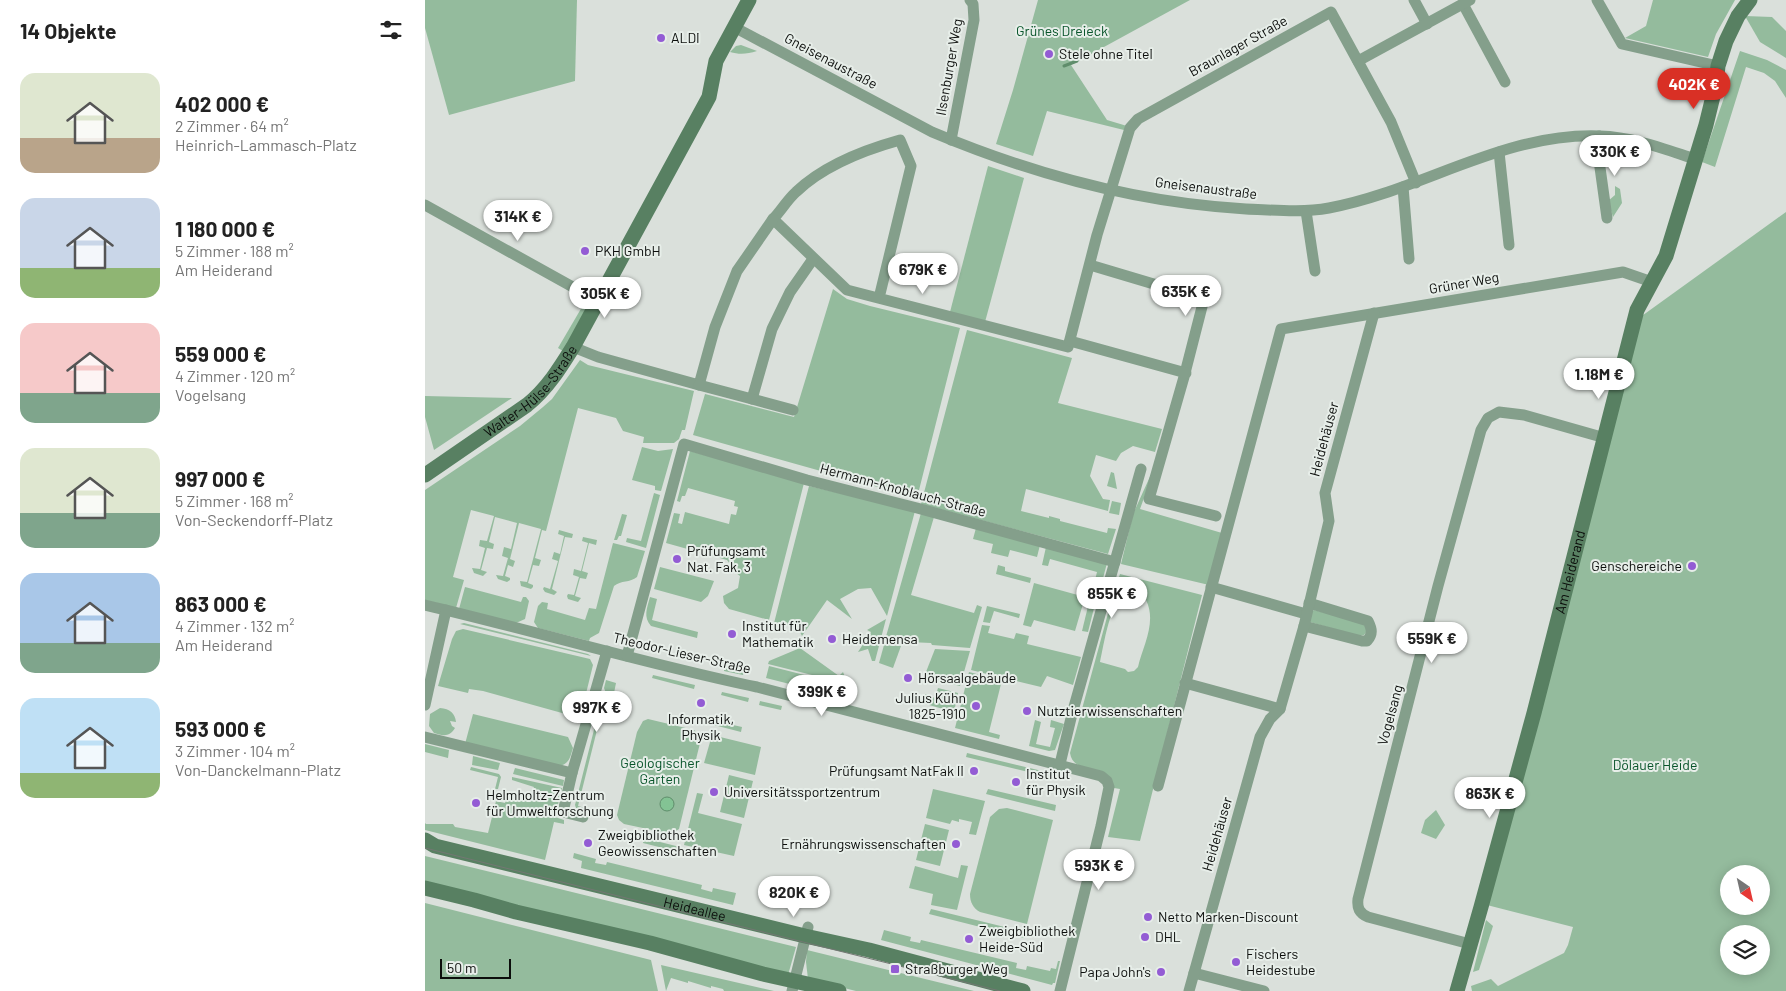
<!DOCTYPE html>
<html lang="de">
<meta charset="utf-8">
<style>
:root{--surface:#fff;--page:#f6f6f6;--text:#222;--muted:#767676;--accent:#d93025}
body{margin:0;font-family:Barlow,sans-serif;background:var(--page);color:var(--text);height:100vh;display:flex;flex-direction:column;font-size:19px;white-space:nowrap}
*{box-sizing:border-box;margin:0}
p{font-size:16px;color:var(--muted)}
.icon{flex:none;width:28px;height:28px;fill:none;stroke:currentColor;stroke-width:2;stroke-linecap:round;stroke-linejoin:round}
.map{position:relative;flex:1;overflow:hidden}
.drawer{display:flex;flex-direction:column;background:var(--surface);width:425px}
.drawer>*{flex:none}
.needle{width:32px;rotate:146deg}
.tools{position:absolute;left:1295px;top:865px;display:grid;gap:10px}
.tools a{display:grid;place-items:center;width:50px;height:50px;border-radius:50%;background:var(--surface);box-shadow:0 2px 12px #0003;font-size:25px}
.scale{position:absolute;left:15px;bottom:12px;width:71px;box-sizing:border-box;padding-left:5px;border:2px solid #0c0e0c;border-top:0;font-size:14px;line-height:18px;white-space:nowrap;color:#0c0e0c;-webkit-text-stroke:4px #e7eee9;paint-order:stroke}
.price{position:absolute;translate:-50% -42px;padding:0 11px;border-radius:18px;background:#fff;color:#222;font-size:16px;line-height:32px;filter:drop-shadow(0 1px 2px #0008)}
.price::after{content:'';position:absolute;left:50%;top:30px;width:15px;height:11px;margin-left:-8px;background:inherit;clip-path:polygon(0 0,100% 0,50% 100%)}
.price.on{background:var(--accent);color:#fff}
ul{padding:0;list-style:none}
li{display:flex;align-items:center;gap:15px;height:125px;padding:0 20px}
li span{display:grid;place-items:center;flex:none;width:140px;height:100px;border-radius:15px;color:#555}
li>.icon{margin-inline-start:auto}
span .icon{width:60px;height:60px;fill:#fffc;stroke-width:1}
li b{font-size:21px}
h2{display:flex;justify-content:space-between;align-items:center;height:60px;padding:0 20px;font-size:21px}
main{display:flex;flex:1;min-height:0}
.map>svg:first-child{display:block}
.green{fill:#94bb9d;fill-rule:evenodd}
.water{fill:#83c394;stroke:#5f8d6b}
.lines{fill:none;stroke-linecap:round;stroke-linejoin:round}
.stream{stroke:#5f8d6b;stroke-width:3}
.street{stroke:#849f8b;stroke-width:11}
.secondary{stroke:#588062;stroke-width:15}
.tram{stroke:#737773;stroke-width:1}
.poi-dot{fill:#935cd4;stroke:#e7eee9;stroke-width:2}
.labels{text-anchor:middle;stroke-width:4;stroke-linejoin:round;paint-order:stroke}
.park-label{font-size:14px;fill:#08542a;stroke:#e7eee9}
.poi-label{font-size:14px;fill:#0c0e0c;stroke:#e7eee9;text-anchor:start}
.street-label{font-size:14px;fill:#0c0e0c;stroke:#e7eee9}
</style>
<main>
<section class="drawer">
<h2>14 Objekte<svg class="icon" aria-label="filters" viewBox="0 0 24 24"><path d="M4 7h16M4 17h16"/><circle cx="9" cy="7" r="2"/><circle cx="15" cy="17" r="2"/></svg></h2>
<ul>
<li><span style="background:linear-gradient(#dfe7d0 65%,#b9a48a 0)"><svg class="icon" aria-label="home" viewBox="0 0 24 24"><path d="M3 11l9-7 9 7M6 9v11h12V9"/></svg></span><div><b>402 000 €</b><p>2 Zimmer · 64 m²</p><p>Heinrich-Lammasch-Platz</p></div></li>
<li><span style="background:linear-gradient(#c9d6e8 70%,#8fb573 0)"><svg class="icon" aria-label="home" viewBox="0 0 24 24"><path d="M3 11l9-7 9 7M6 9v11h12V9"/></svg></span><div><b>1 180 000 €</b><p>5 Zimmer · 188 m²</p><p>Am Heiderand</p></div></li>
<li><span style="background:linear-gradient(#f6c9c9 70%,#7fa58c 0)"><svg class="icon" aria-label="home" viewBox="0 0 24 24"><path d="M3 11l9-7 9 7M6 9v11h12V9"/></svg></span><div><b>559 000 €</b><p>4 Zimmer · 120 m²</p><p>Vogelsang</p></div></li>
<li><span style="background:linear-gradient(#dfe7d0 65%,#7fa58c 0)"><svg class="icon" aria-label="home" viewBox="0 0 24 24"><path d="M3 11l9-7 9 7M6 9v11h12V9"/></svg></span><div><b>997 000 €</b><p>5 Zimmer · 168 m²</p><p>Von-Seckendorff-Platz</p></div></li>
<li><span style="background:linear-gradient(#a9c7e8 70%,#7fa58c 0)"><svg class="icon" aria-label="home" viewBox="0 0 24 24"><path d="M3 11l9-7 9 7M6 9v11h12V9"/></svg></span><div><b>863 000 €</b><p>4 Zimmer · 132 m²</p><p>Am Heiderand</p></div></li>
<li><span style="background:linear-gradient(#bfe0f5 75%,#8fb573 0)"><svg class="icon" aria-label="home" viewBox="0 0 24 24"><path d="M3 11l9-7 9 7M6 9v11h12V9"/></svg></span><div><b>593 000 €</b><p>3 Zimmer · 104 m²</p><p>Von-Danckelmann-Platz</p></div></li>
</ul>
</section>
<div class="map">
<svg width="1361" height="991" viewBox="0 0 1361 991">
<rect width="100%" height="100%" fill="#dae0db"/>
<g class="green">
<path d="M 0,0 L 152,0 L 150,81 L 24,115 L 0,28 Z"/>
<path d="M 613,0 L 765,0 L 646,65 L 682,120 L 702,126 L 699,130 L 622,111 L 608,156 L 571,144 L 588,90 Z"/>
<path d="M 1228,0 L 1310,0 L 1291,34 L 1283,57 L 1200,38 L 1221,26 Z"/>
<path d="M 1320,16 L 1347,17 L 1361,31 L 1361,58 L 1335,42 Z"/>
<path d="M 316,45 L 332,51 C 322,54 315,55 305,52 L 311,46 Z"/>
<path d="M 1315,51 L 1342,60 L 1361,70 L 1361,98 L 1350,81 L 1339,73 L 1321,67 L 1290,167 L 1277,162 Z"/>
<path d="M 563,166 L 599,178 L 560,322 L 525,312 Z"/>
<path d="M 1190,186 L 1195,189 L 1197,203 L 1188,217 L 1183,201 L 1190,195 Z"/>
<path d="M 1361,212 L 1361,991 L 1047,991 L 1046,986 L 1066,979 L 1073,986 L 1139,953 L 1143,945 L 1148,927 L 1058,904 L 1214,318 ZM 1304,874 L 1336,874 L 1336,906 L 1304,906 ZM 1304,934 L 1336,934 L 1336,966 L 1304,966 Z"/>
<path d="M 408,289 L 422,299 L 445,306 L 535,328 L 492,498 L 268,435 L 280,394 L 369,417 Z"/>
<path d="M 157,307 L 162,310 L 138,351 L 133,348 Z"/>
<path d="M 542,330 L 647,358 L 633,403 L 737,429 L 730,452 L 708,446 L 696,453 L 691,461 L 671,455 L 665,476 L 678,499 L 685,500 L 683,511 L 601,489 L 596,511 L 624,518 L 624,516 L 635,519 L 635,521 L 682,533 L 683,528 L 691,529 L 683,554 L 496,504 Z"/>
<path d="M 155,360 L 163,365 L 269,391 L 260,430 L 257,430 L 254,439 L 249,443 L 218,443 L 219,437 L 198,431 L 191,418 L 153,408 L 121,531 L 117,530 L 110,558 L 116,560 L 114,566 L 108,565 L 103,583 L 108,585 L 108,587 L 106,589 L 96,586 L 95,581 L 102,582 L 116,529 L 94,523 L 85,559 L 90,561 L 88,567 L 83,565 L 80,576 L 85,578 L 85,580 L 82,582 L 73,579 L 71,575 L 78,576 L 83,558 L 77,556 L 79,547 L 86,549 L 92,523 L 70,517 L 64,542 L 69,544 L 68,549 L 62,548 L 56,570 L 62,572 L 58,576 L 49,573 L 47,568 L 55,569 L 60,548 L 54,546 L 55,540 L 62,541 L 69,516 L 46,510 L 28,577 L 39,580 L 31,608 L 0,600 L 0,490 L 95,426 L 118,407 L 127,399 Z"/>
<path d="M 0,396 L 87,398 L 9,450 L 0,417 Z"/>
<path d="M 217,447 L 233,451 L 248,449 L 236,491 L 230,490 L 230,486 L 207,480 Z"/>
<path d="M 265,451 L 379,483 L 344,620 L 304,609 L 299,603 L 298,596 L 313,588 L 315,576 L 311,573 L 313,567 L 305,564 L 302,560 L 241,543 L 249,513 L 255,514 L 253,523 L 257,524 L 260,512 L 304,524 L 306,514 L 311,515 L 313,507 L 309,506 L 310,501 L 263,488 L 260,496 L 257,496 L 255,502 L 252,501 Z"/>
<path d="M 733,459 L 715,509 L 797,533 L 784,585 L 696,564 L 708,514 Z"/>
<path d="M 686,472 L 689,473 L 692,489 L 682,486 Z"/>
<path d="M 384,486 L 490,511 L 462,616 L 446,588 L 433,589 L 415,599 L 427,619 L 402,600 L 377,636 L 370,622 L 347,631 Z"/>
<path d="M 229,493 L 235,495 L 221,548 L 201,542 L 202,538 L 216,541 Z"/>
<path d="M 687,501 L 696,503 L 694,515 L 684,513 Z"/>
<path d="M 496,513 L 509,517 L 486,595 L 549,613 L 552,605 L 557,607 L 545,648 L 507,645 L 506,643 L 484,642 L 483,639 L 479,639 L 478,641 L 460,640 Z"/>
<path d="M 197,514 L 202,515 L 196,536 L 194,536 L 192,540 L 189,540 Z"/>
<path d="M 551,528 L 615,545 L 612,557 L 585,550 L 583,557 L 566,553 L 568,544 L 548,539 Z"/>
<path d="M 134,530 L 148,534 L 147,538 L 140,537 L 127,589 L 132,592 L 129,595 L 120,592 L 118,589 L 119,587 L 125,589 L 133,561 L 127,559 L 129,552 L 135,554 L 139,536 L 133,534 Z"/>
<path d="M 158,537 L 172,540 L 171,545 L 164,543 L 157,571 L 163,573 L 161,579 L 155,578 L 150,596 L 156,598 L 153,602 L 143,599 L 142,596 L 143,594 L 149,595 L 154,577 L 148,575 L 149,569 L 156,571 L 163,543 L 157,541 Z"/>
<path d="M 188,543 L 220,551 L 212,577 C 205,583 196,580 189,586 L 174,633 L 165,638 L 164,641 L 113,628 L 109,622 L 113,606 L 117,602 L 123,603 L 122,609 L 160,620 L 164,608 L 171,609 Z"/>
<path d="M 621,547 L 682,563 L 677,582 L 670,580 L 672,572 L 625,559 L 623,566 L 617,565 Z"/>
<path d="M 573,565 L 580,567 L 580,571 L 606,578 L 605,583 L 571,574 Z"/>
<path d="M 235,567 L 289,581 L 283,596 L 276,602 L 229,589 Z"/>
<path d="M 695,574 L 777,595 L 715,841 L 683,837 L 695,789 L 689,788 C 685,759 649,778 645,753 L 688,595 ZM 701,593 L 721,600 C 732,622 718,646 713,667 L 709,671 L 703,672 L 700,669 L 675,662 C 679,644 685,601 701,593 Z"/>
<path d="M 609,583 L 660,597 L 650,631 L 609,620 L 606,627 L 598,625 Z"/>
<path d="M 40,587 L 96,602 L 98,597 L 101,597 L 104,601 L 100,619 L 91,623 L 34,609 Z"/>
<path d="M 225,597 L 232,599 L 227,620 L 273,632 L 272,638 L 226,626 C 218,617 222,608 225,597 Z"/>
<path d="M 665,598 L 671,600 L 663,632 L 657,631 Z"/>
<path d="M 562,606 L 595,614 L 594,618 L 569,611 L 565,623 L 558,622 Z"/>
<path d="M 889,610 L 939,623 L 942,631 L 939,635 L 933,636 L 885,622 L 885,613 Z"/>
<path d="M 461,619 L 450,661 L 447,661 L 443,649 L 433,652 L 446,632 L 442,630 Z"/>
<path d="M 39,623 L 163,654 L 166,656 L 35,624 Z"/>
<path d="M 557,625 L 565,626 L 563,633 L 589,639 L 591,633 L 604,636 L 602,644 L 656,657 L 648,685 L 622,676 L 616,687 L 546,670 Z"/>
<path d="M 38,629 L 165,659 L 168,665 L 155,718 L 58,691 L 44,689 L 43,693 L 13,686 L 27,639 L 31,631 Z"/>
<path d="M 459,645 L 476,646 L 468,668 L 454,663 Z"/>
<path d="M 375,648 L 414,676 L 418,672 L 423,684 L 343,664 L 344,661 Z"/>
<path d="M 510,649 L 545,651 L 535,686 L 499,677 Z"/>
<path d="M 299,665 L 319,671 L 318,675 L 299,671 Z"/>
<path d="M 344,666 L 411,683 L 408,695 L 341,678 Z"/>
<path d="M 544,672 L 575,680 L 574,684 L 576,684 L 564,732 L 575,735 L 574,739 L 530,728 Z"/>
<path d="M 228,675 L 270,685 L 269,689 L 227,678 Z"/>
<path d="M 181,680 L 191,683 L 188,698 L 182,696 L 179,688 Z"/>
<path d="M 513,688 L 533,693 L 529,712 L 497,703 L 500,694 L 510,698 Z"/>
<path d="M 297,692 L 324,698 L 323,702 L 296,695 Z"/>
<path d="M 335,701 L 357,706 L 356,710 L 334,705 Z"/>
<path d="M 15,708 C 25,709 30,713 31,722 L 25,721 L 27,726 L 30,728 C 25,737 18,736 9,733 L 4,726 L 5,714 Z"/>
<path d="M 177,711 L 184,713 L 183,715 L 176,714 L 153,806 L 160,808 L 160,811 L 151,808 L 150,805 L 173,714 Z"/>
<path d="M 48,714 L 143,737 L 148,748 C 145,758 144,764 134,766 L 40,744 Z"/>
<path d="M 223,719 L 269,730 L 274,734 L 276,739 L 254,829 L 246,834 L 199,824 L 194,820 L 192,815 L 212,732 L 218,721 Z"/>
<path d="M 610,720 L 616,722 L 611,744 L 625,747 L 630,728 L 625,727 L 626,720 L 639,724 L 630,750 L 624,751 L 604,746 Z"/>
<path d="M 290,721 L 317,727 L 316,732 L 289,725 Z"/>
<path d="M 287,735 L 336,747 L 330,775 L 279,763 Z"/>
<path d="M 0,744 L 24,750 L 23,758 L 0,752 Z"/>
<path d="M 542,753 L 638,776 L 637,780 L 541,757 Z"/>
<path d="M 48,756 L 75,763 L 73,770 L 47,765 Z"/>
<path d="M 46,767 L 74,774 L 76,777 L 73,789 L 70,789 L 73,777 L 45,770 Z"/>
<path d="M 90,768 L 139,780 L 138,786 L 88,774 Z"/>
<path d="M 304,775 L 328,781 L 319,818 L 295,812 Z"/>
<path d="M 87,777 L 137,788 L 130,817 L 139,820 L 139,824 L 129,822 L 120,860 L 0,830 L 0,823 L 1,824 L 28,824 L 30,827 L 63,833 L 71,801 L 80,803 L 82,796 L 95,798 L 96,794 L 106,796 L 109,787 L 87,780 Z"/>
<path d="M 508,789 L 560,801 L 551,835 L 544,834 L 547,822 L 534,819 L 534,822 L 527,820 L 525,824 L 501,818 Z"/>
<path d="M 563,789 L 631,805 L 630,811 L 561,794 Z"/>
<path d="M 272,793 L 278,794 L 273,813 L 317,824 L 309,856 L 259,845 Z"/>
<path d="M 582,808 L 628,820 L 602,924 L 555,912 C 548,908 545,902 545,894 L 565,817 L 574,809 Z"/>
<path d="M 1011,810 L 1020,825 L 1011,839 L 996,833 L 1000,820 Z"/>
<path d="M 500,824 L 524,830 L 515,866 L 491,860 Z"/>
<path d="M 219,838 L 255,847 L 254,852 L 218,843 Z"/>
<path d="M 149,853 L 171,859 L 170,863 L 181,865 L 182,862 L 277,885 L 276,889 L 287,892 L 288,888 L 311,893 L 308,905 L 156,868 L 157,861 L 148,858 Z"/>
<path d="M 0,856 L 371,947 L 363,975 L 0,887 Z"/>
<path d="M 536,865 L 543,866 L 532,910 L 506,905 L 508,894 L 484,888 L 490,866 L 533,878 Z"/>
<path d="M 0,903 L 226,960 L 233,991 L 0,991 Z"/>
<path d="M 506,909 L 600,932 L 599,938 L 504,914 Z"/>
<path d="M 1061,920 L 1068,926 L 1054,970 L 1048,972 Z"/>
<path d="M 459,930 L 486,937 L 485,941 L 495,943 L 496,940 L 592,963 L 591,968 L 601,970 L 602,966 L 625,971 L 626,968 L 631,969 L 633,961 L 635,961 L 630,983 L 628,983 L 627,985 L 456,940 Z"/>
<path d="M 382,950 L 549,991 L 431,991 L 383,979 L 381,962 Z"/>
<path d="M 236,965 L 349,991 L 299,991 L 298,989 L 286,986 L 286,988 L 263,981 L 263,983 L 246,978 L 241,991 Z"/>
</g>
<circle class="water" cx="242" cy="804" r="7"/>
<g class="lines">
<path class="stream" d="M 639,66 L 652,61"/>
<g class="street">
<path d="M 989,0 L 1002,24"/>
<path d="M 1172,0 L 1197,44 L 1293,66"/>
<path d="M 1038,4 L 1080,82"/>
<path d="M 309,27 L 507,132 C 607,174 713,203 821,209 C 849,210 876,213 904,208 C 996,191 1079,132 1175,136 C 1208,137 1239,149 1270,159"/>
<path d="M 933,61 L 1045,0"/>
<path d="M 1174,136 L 1172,146 L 1182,218"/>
<path d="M 526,140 L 549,20 L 548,4 L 545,0"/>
<path d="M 1074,152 L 1084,245"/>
<path d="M 978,187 L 984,259"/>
<path d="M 0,205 L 173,301"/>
<path d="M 881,211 L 890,271"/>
<path d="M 665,265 L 779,299 L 759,377 L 724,499 L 791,516"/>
<path d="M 454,298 L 486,166 L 475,140 C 439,150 398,166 371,192 C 362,200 356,211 348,219 L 422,290 L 643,347 L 672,235 L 705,128 L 713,119 L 906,12 L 966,122 L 991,183"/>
<path d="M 645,341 L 761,373"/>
<path d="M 148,347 L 173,357 L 274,385 L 290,327 L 312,271 L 348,219"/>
<path d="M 274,385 L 327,399 L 347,329 L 365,292 L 388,259"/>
<path d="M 327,399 L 368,410"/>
<path d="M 786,587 L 881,614"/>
<path d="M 0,605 C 111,631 221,664 332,687 L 676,776 L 682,781 L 684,787 L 676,826 L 635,991"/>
<path d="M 879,626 L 937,641 L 942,641 C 948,634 947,629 943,621 L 884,603"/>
<path d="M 202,656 L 259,444 L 382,480 L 492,508 L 690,562"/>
<path d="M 760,683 L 855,709"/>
<path d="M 0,705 L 21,610"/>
<path d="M 0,737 L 147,773"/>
<path d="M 635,764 L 647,714 L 716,469"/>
<path d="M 733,786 L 856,329 L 1198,272 L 1227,282"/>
<path d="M 158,817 L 138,812 L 147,773 L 182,651"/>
<path d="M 1045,944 L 943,917 C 934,913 932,908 933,899 L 1013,586 L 1056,430 L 1063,418 L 1074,412 L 1099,415 L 1180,438"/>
<path d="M 769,973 L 839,991"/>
<path d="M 367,991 L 383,927"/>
<path d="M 764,991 L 835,737 L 845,719 L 855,709 L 879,626 L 904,521 L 900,493 L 949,313"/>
</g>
<g class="secondary">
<path id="s1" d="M 0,475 L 102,405 C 122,389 135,368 148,347 L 284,97 L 291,61 L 324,0"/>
<path id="s2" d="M 0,840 L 10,846 L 380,936 L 444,950 L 598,991"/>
<path d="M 0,888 L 49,900 L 91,912 L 225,943 L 338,974 L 414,991"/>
<path id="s3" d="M 1032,991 L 1056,907 L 1109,713 L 1212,310 L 1241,256 L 1281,125 L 1291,84 L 1293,66 L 1301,41 L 1313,16 L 1325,0"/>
</g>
<path class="tram" d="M 0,848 L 575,991"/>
</g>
<g class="poi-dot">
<circle cx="236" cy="38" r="5"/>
<circle cx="624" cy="54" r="5"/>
<circle cx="160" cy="251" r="5"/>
<circle cx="252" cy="559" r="5"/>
<circle cx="1267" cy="566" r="5"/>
<circle cx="307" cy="634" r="5"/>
<circle cx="407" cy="639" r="5"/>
<circle cx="483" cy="678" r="5"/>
<circle cx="276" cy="703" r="5"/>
<circle cx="551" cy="706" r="5"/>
<circle cx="602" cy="711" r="5"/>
<circle cx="549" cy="771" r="5"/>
<circle cx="591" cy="782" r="5"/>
<circle cx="289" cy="792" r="5"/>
<circle cx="51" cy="803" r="5"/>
<circle cx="163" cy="843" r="5"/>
<circle cx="531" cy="844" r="5"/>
<circle cx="723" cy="917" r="5"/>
<circle cx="720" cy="937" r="5"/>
<circle cx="544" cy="939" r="5"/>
<circle cx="811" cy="962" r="5"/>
<rect x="465" y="964" width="10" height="10" rx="2.5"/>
<circle cx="736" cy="972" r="5"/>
</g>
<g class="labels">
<g class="park-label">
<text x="637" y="36">Grünes Dreieck</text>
<text x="235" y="768">Geologischer<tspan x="235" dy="16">Garten</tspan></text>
<text x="1230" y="770">Dölauer Heide</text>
</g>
<g class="poi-label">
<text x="246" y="43">ALDI</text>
<text x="634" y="59">Stele ohne Titel</text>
<text x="170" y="256">PKH GmbH</text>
<text x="262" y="556">Prüfungsamt<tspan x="262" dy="16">Nat. Fak. 3</tspan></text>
<text x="1257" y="571" text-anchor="end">Genschereiche</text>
<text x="317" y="631">Institut für<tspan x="317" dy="16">Mathematik</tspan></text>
<text x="417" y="644">Heidemensa</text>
<text x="493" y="683">Hörsaalgebäude</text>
<text x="541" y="703" text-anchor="end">Julius Kühn<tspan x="541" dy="16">1825-1910</tspan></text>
<text x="612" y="716">Nutztierwissenschaften</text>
<text x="276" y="724" text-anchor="middle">Informatik,<tspan x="276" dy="16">Physik</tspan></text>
<text x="539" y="776" text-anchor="end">Prüfungsamt NatFak II</text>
<text x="601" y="779">Institut<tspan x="601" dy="16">für Physik</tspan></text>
<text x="299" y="797">Universitätssportzentrum</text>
<text x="61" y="800">Helmholtz-Zentrum<tspan x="61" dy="16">für Umweltforschung</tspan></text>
<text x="173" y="840">Zweigbibliothek<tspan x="173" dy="16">Geowissenschaften</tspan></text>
<text x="521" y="849" text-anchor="end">Ernährungswissenschaften</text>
<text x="733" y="922">Netto Marken-Discount</text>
<text x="554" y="936">Zweigbibliothek<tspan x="554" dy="16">Heide-Süd</tspan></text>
<text x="730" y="942">DHL</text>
<text x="821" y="959">Fischers<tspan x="821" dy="16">Heidestube</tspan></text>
<text x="480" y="974">Straßburger Weg</text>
<text x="726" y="977" text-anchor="end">Papa John's</text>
</g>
<g class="street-label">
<text transform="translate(813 46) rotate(-29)" y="5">Braunlager Straße</text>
<text transform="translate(406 61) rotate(28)" y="5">Gneisenaustraße</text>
<text transform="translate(524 67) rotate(-80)" y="5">Ilsenburger Weg</text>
<text transform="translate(781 188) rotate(7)" y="5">Gneisenaustraße</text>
<text transform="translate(1039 283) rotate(-10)" y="5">Grüner Weg</text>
<text dy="5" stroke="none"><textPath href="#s1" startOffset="136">Walter-Hülse-Straße</textPath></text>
<text transform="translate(899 439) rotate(-75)" y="5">Heidehäuser</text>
<text transform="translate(478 490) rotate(15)" y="5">Hermann-Knoblauch-Straße</text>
<text dy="5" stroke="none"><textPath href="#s3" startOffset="434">Am Heiderand</textPath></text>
<text transform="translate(257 653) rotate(13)" y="5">Theodor-Lieser-Straße</text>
<text transform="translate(965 715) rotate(-75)" y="5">Vogelsang</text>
<text transform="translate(792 834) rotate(-74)" y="5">Heidehäuser</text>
<text dy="5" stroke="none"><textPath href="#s2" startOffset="279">Heideallee</textPath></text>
</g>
</g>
</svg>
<div class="tools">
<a><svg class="needle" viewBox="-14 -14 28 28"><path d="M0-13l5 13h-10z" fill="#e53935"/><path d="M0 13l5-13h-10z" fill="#767676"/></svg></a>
<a><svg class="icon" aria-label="layers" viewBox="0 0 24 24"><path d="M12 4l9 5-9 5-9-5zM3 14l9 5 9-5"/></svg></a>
</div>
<div class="scale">50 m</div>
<b class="price on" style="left:1269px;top:110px">402K €</b>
<b class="price" style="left:1190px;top:177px">330K €</b>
<b class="price" style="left:93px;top:242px">314K €</b>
<b class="price" style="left:498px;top:295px">679K €</b>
<b class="price" style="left:761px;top:317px">635K €</b>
<b class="price" style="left:180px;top:319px">305K €</b>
<b class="price" style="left:1174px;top:400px">1.18M €</b>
<b class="price" style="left:687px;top:619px">855K €</b>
<b class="price" style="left:1007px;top:664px">559K €</b>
<b class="price" style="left:397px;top:717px">399K €</b>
<b class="price" style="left:172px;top:733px">997K €</b>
<b class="price" style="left:1065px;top:819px">863K €</b>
<b class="price" style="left:674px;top:891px">593K €</b>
<b class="price" style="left:369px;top:918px">820K €</b>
</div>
</main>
